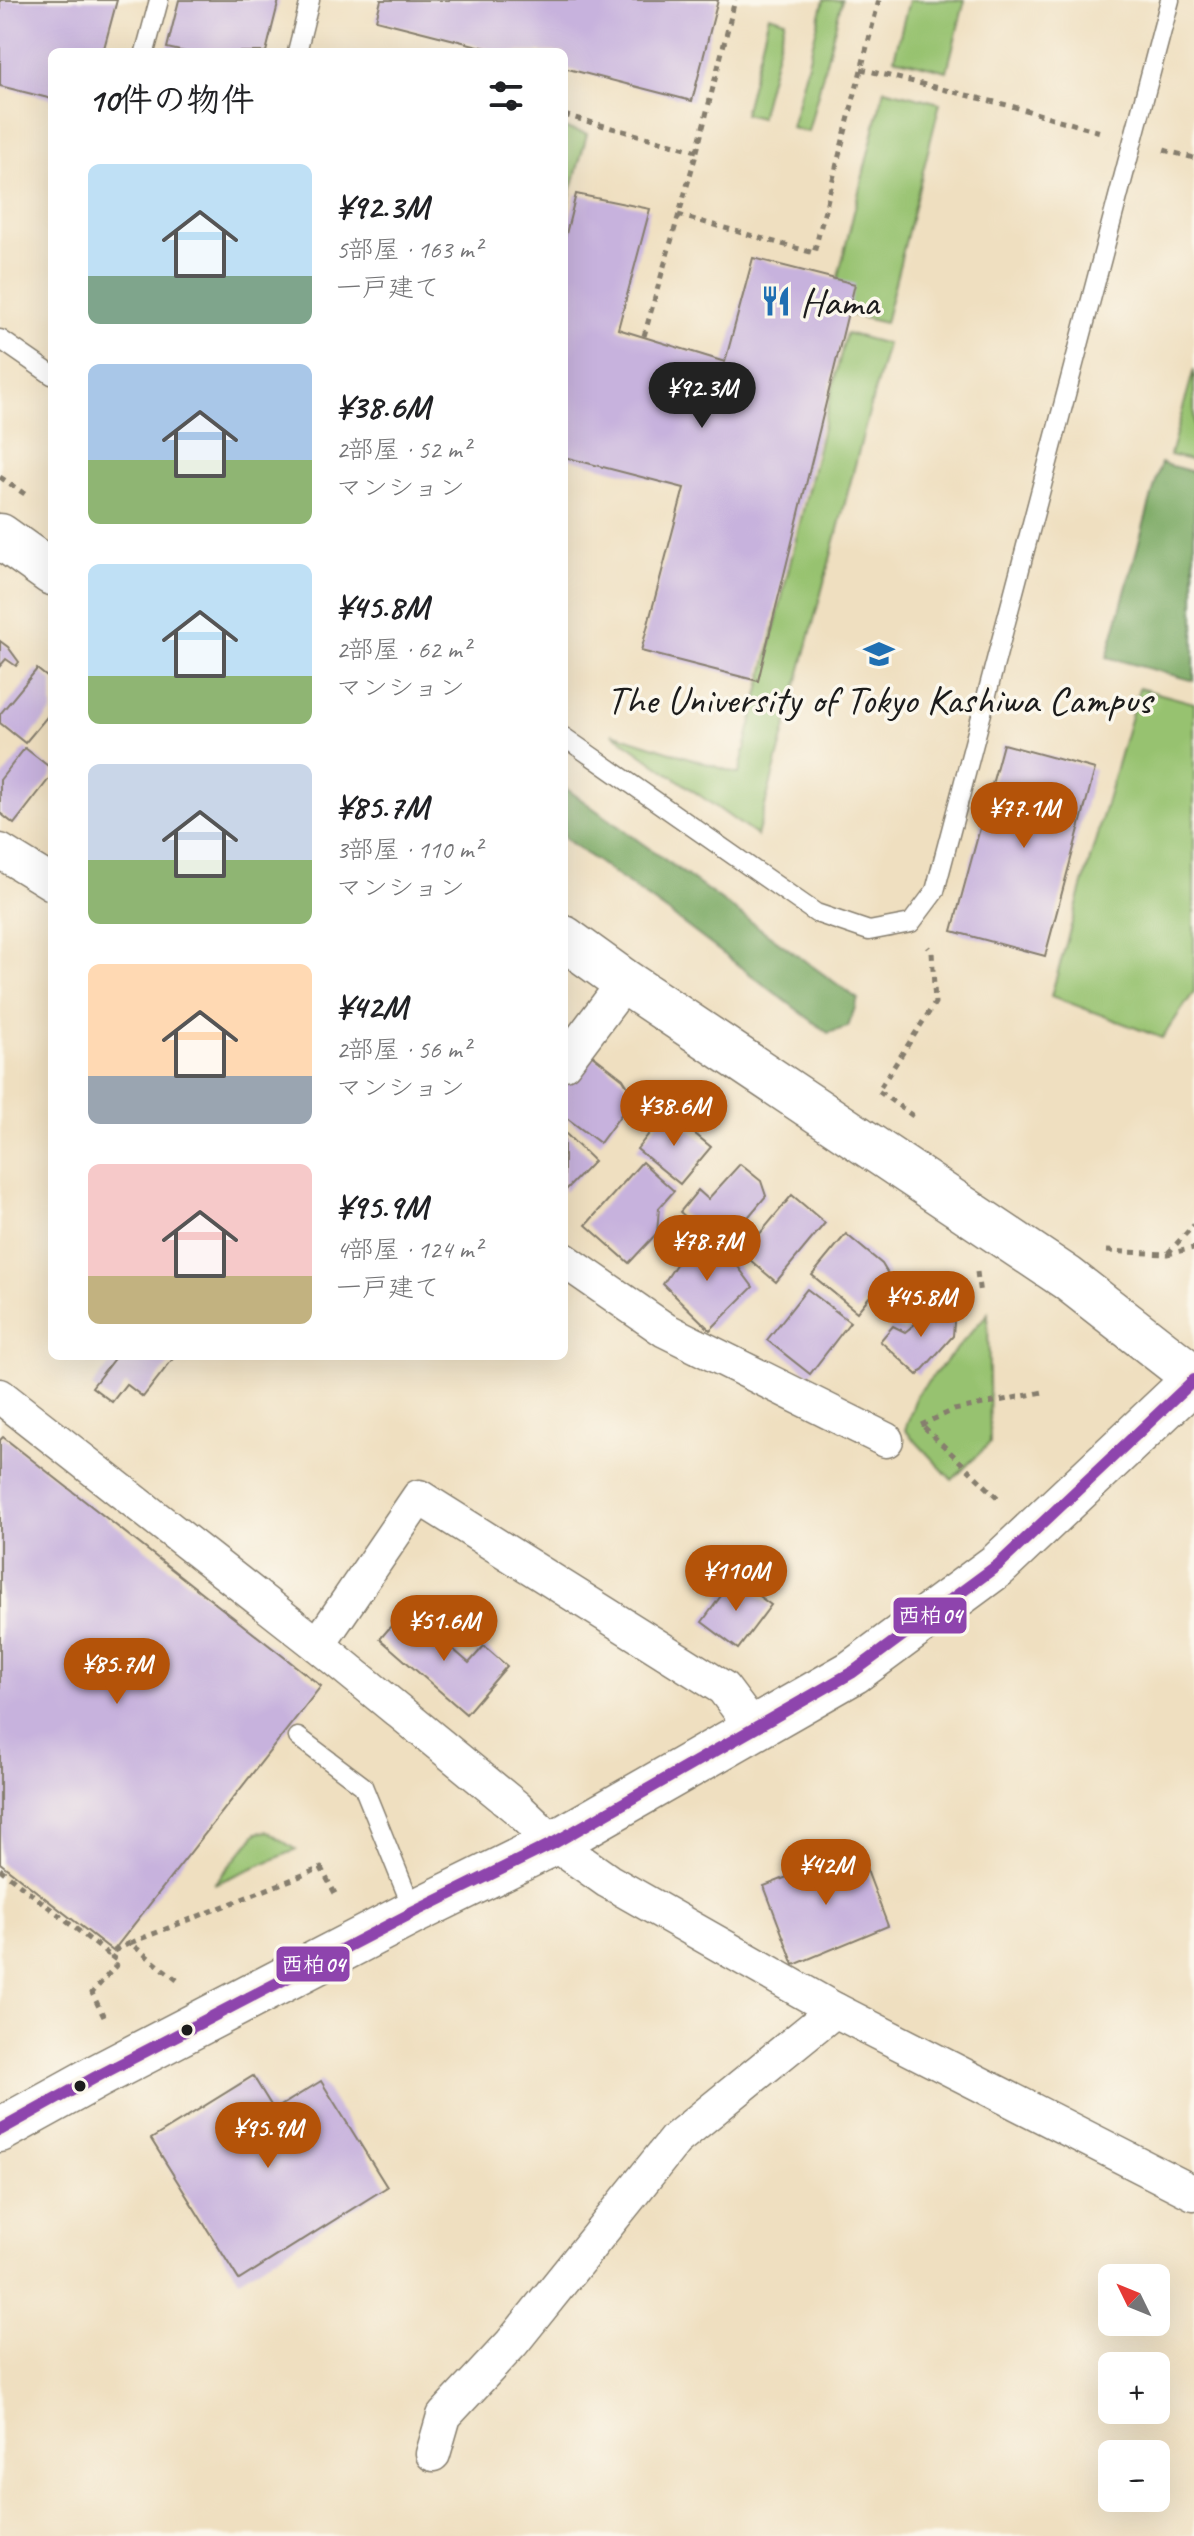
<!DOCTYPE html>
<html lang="ja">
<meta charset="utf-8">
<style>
:root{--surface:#fff;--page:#f2f2f2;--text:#202124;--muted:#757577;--accent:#b45309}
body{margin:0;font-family:Caveat,"Klee One",sans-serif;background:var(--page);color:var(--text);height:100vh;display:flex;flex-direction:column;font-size:30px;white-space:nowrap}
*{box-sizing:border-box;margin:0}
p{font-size:26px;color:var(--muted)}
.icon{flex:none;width:44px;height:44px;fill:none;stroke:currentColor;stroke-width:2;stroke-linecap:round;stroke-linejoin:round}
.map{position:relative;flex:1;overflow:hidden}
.details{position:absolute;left:48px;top:48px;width:520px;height:1312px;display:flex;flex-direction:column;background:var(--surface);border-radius:12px;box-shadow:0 8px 32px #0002}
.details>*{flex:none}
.needle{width:52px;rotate:313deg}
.tools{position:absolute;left:1098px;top:2264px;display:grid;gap:16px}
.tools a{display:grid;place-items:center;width:72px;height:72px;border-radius:12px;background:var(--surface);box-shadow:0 8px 32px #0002;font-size:40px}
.price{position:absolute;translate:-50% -68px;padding:0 18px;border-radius:28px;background:var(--accent);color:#fff;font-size:26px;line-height:52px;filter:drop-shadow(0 2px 4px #0008)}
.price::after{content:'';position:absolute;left:50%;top:48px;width:24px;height:18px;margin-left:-12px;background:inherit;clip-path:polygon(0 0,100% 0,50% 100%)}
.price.active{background:#222;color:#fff}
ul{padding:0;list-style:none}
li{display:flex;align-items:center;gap:24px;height:200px;padding:0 40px}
li span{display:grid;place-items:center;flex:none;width:224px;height:160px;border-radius:12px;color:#555}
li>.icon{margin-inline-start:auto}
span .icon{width:96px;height:96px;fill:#fffc;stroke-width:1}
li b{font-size:34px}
h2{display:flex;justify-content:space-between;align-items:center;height:96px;padding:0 40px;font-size:34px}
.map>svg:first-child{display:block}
.green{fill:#97c26f;stroke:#5a6f46;stroke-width:2}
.forest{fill:#79a862;stroke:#4a623f;stroke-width:2}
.building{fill:#c7b2dd}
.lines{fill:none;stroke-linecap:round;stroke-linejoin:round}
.service-casing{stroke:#867e6e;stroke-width:21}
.minor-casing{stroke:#867e6e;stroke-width:37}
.tertiary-casing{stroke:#867e6e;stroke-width:47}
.path{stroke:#867e6e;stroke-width:5;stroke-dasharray:6 6;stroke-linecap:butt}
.service{stroke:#fff;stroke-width:18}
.minor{stroke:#fff;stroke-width:34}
.tertiary{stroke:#fff;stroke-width:44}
.bus-1-casing{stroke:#fbf7ec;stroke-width:18}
.bus-1{stroke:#8e44ad;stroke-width:12}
.bus-dot{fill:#1c1c1c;stroke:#fbf7ec;stroke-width:3}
.labels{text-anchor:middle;stroke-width:7;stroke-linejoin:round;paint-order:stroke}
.poi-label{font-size:40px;fill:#1c1c1c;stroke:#fbf7ec;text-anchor:start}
.line-badge{stroke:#fbf7ec;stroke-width:3}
.badge-label{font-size:22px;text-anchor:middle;font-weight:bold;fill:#fff}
</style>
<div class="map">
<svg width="1194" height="2536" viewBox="0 0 1194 2536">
<rect width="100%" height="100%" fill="#fbf7ec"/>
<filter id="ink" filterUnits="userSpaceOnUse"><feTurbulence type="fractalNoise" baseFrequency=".0125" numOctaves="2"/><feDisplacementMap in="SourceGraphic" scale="16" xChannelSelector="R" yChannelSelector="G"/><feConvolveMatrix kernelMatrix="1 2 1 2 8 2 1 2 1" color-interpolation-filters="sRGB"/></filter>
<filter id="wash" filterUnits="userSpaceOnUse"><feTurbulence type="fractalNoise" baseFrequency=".006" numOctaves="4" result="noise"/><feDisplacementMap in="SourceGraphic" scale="32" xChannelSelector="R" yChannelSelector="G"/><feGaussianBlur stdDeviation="1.8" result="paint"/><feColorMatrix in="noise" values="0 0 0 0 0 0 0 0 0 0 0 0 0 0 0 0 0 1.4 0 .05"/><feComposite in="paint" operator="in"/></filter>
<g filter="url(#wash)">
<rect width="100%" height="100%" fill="#efdfc0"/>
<g class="green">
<path d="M 824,0 L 842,0 L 808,132 L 791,128 Z"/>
<path d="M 909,0 L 965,0 L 947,71 L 894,58 Z"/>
<path d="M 769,15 L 785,20 L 760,118 L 744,114 Z"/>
<path d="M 884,89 L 940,103 L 885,323 L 830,310 Z"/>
<path d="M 564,128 L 587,134 L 564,217 Z"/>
<path d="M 846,333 L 887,344 L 757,836 L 612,733 L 739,774 Z"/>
<path d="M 1194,369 L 1194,461 L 1170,455 Z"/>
<path d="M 1139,688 L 1194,703 L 1194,992 L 1162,1038 L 1051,996 Z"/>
<path d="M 988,1313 L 990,1443 L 952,1480 L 905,1430 L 917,1394 Z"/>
<path d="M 268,1831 L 296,1850 L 214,1884 L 257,1833 Z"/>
</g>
<g class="forest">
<path d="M 1161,463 L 1194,472 L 1194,681 L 1107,657 Z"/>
<path d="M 564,787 L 858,999 L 848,1027 L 828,1033 L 669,913 L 564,838 Z"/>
</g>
<g id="blocks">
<g class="building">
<path d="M 0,0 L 117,0 L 103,52 L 52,52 L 52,99 L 0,86 Z"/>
<path d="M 179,0 L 279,0 L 266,52 L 185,52 L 167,48 Z"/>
<path d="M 381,0 L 718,0 L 692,101 L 564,68 L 564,52 L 502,52 L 376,20 Z"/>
<path d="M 576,194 L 650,209 L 618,329 L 725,362 L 753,258 L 855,284 L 758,681 L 641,651 L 684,488 L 564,457 L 564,242 Z"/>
<path d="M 0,641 L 8,647 L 19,662 L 16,666 L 6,659 L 0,666 Z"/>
<path d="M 37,669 L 52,681 L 52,711 L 25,743 L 0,723 L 0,714 Z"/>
<path d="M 1003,744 L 1095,769 L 1045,956 L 952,931 Z"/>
<path d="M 25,748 L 52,769 L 52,775 L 14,824 L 0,813 L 0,780 Z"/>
<path d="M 587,1051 L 623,1079 L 634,1097 L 600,1143 L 564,1116 L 564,1082 Z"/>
<path d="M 667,1111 L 711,1147 L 680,1184 L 637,1149 Z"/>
<path d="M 564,1132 L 594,1161 L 564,1192 Z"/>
<path d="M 642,1162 L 674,1191 L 659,1208 L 657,1233 L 629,1263 L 586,1225 Z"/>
<path d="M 740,1164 L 761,1181 L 766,1196 L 722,1248 L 680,1212 L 698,1190 L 708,1199 Z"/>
<path d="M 792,1195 L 825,1223 L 776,1282 L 743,1254 Z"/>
<path d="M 846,1234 L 882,1264 L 888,1274 L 857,1312 L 812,1275 Z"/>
<path d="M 695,1236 L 736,1264 L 753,1287 L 710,1330 L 663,1284 Z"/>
<path d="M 807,1289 L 850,1322 L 810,1374 L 767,1340 Z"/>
<path d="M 940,1304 L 954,1322 L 953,1336 L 918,1375 L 880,1341 L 893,1326 L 905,1332 Z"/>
<path d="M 116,1356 L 175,1356 L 143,1397 L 126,1384 L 112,1402 L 92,1387 Z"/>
<path d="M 3,1437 L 321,1686 L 113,1951 L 0,1863 L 0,1440 Z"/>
<path d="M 734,1578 L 771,1605 L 738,1649 L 702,1622 Z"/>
<path d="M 417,1618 L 469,1663 L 484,1646 L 507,1666 L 466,1714 L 380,1639 L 397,1619 L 408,1629 Z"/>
<path d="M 859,1849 L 888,1926 L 794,1965 L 764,1886 Z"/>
<path d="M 253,2076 L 274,2110 L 321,2081 L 387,2187 L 239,2280 L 151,2139 Z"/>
</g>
</g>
</g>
<g filter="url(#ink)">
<use href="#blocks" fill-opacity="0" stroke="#867e6e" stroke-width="2"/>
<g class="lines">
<g class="service-casing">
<g id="service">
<path d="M 145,52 L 159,0"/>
<path d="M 297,52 L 310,0"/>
<path d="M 0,339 L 52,375"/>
<path d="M 564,737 L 816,913 L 869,931 L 911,923 L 935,891 L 1170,0"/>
<path d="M 298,1737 L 363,1786 L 414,1912"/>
</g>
</g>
<g class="minor-casing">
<g id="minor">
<path d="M 0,851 L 52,883"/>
<path d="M 564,1063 L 625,982"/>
<path d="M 564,1260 L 665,1330 L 886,1440"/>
<path d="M 0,1396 L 318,1645 L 517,1808 L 554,1843 L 608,1881 L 835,2010 L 1194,2193"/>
<path d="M 318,1645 L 419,1497 L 723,1688 L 753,1728"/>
<path d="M 433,2454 L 444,2416 L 512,2343 L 675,2140 L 835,2010"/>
</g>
</g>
<g class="tertiary-casing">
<g id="tertiary">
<path d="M 0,536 L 52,573"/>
<path d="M 564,938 L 625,982 L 1067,1278 L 1194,1377"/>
<path d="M 0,2130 L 96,2077 L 414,1912 L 554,1843 L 853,1672 L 998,1565 L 1194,1380"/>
</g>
</g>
<g class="path">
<path d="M 861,69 L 1011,106 L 1104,133"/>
<path d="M 564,115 L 697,151"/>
<path d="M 1164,150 L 1194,158"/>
<path d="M 678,215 L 814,253 L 879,0"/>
<path d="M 644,336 L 697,151 L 735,0"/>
<path d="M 0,477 L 29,497"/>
<path d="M 913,1116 L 878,1091 L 935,1003 L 932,952 L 928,947"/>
<path d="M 1107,1251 L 1167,1254 L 1194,1248"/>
<path d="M 1168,1253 L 1194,1225"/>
<path d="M 977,1272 L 980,1295"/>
<path d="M 921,1425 L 954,1410 L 1043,1392"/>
<path d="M 924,1427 L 999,1499"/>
<path d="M 0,1869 L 108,1954 L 130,1943"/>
<path d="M 177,1980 L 130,1943 L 321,1868 L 337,1897"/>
<path d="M 104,2017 L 92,1993 L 119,1962 L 108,1954"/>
</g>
<use href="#service" class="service"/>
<use href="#minor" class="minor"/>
<use href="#tertiary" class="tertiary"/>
<g class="bus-1-casing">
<path id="bus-1" d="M 0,2130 L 96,2077 L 414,1912 L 554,1843 L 853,1672 L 998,1565 L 1194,1380"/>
</g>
<use href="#bus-1" class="bus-1"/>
</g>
</g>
<defs>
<g id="restaurant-bare" transform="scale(2.4)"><path d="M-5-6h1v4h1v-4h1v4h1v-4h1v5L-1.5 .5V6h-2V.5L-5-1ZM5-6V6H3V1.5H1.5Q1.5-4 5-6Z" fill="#1f6fb2" stroke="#fbf7ec" stroke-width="2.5" paint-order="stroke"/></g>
<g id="university-bare" transform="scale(2.4)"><path d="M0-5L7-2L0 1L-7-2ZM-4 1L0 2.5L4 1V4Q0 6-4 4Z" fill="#1f6fb2" stroke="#fbf7ec" stroke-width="2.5" paint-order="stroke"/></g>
</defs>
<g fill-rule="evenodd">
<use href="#restaurant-bare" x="776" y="301"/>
<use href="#university-bare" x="879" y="654"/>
</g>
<g class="bus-dot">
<circle cx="187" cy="2030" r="7"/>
<circle cx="80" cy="2086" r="7"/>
</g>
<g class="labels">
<g class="poi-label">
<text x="800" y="315">Hama</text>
<text x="879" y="713" text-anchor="middle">The University of Tokyo Kashiwa Campus</text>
</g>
</g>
<g class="line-badge">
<rect x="892" y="1596" width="76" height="39" rx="8" fill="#8e44ad"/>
<rect x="275" y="1945" width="76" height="38" rx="8" fill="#8e44ad"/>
</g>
<g class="badge-label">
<text x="930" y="1623">西柏04</text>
<text x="313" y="1972">西柏04</text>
</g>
</svg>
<div class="tools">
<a><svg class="needle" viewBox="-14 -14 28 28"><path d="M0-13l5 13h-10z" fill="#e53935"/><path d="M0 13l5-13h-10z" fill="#757577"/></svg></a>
<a>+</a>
<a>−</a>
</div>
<b class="price active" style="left:702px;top:430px">¥92.3M</b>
<b class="price" style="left:1024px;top:850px">¥77.1M</b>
<b class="price" style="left:674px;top:1148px">¥38.6M</b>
<b class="price" style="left:707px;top:1283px">¥78.7M</b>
<b class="price" style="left:921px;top:1339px">¥45.8M</b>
<b class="price" style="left:736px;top:1613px">¥110M</b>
<b class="price" style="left:444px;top:1663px">¥51.6M</b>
<b class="price" style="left:117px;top:1706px">¥85.7M</b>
<b class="price" style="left:826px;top:1907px">¥42M</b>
<b class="price" style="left:268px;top:2170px">¥95.9M</b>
<section class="details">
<h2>10件の物件<svg class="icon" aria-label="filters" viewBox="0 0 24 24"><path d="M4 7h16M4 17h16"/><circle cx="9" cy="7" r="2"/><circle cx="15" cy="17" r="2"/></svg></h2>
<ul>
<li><span style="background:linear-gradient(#bfe0f5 70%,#7fa58c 0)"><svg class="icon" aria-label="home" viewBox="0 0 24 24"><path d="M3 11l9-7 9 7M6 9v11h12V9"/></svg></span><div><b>¥92.3M</b><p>5部屋 · 163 m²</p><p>一戸建て</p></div></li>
<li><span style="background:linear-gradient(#a9c7e8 60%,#8fb573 0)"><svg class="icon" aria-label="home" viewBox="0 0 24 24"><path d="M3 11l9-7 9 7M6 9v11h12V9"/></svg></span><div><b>¥38.6M</b><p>2部屋 · 52 m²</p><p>マンション</p></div></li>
<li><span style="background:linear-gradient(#bfe0f5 70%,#8fb573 0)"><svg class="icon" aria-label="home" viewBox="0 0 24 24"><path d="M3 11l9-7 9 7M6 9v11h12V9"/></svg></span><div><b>¥45.8M</b><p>2部屋 · 62 m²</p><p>マンション</p></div></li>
<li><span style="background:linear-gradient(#c9d6e8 60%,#8fb573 0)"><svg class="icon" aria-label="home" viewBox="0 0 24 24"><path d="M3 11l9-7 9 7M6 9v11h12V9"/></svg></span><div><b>¥85.7M</b><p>3部屋 · 110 m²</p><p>マンション</p></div></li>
<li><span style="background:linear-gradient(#ffd9b3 70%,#9aa5b1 0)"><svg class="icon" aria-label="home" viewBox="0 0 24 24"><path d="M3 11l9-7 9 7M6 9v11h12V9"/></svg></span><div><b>¥42M</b><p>2部屋 · 56 m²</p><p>マンション</p></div></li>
<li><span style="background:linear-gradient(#f6c9c9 70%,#c2b280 0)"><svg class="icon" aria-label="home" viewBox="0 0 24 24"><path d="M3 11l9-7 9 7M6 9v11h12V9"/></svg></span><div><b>¥95.9M</b><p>4部屋 · 124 m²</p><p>一戸建て</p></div></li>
</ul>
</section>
</div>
